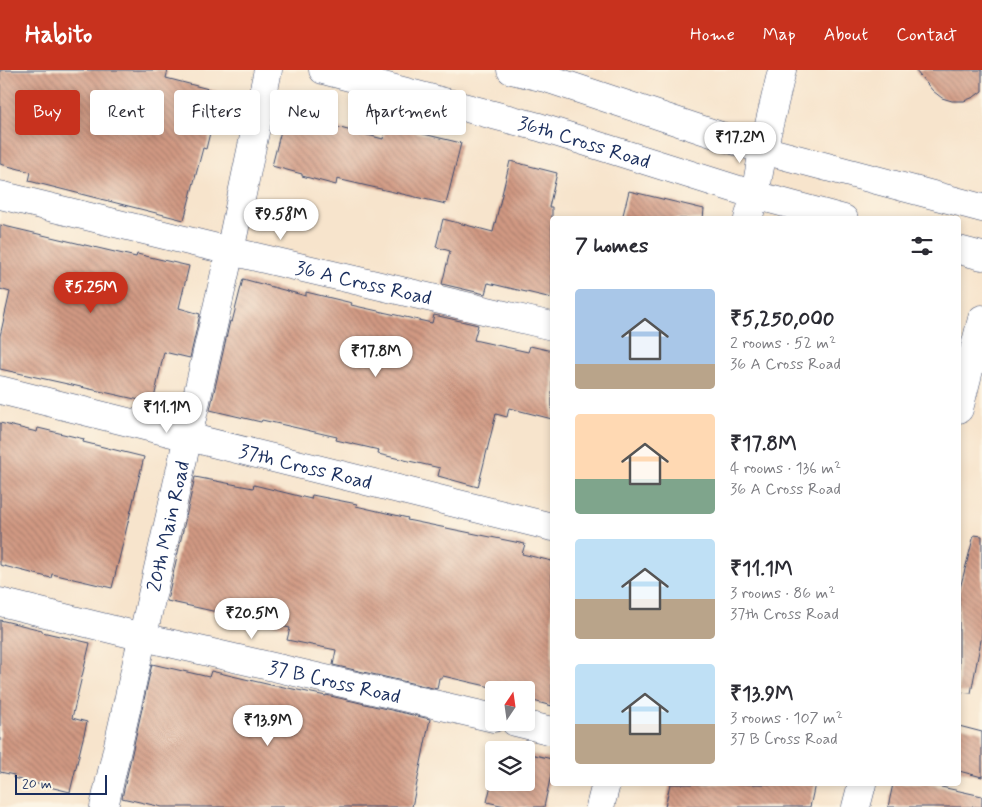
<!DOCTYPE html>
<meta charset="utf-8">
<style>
:root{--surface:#fff;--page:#f7f7f7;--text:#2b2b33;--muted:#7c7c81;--accent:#c8321e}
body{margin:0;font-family:Mynerve,sans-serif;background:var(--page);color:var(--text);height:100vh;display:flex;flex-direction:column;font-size:19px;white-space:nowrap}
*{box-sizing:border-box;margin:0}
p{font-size:16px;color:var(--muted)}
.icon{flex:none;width:28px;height:28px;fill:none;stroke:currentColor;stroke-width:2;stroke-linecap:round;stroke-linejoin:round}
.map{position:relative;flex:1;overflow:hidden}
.side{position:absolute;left:550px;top:146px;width:411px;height:570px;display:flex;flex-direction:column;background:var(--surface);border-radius:5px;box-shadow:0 2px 8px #0003}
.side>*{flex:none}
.banner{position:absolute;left:15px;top:20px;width:460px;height:45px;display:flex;gap:10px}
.needle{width:32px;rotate:13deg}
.buttons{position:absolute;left:485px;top:611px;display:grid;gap:10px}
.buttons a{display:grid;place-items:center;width:50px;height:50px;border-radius:5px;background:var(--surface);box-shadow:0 2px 8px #0003;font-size:25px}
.scale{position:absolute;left:15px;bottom:12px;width:92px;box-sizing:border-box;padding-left:5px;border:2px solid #1b2f5e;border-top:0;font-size:14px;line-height:18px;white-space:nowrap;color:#1b2f5e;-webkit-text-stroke:4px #fcf5e5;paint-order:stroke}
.price{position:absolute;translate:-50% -42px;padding:0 11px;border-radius:18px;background:#fff;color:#222;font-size:16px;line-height:32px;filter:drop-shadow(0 1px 2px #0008)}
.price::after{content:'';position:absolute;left:50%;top:30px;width:15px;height:11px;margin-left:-8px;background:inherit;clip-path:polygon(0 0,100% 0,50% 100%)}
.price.current{background:var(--accent);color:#fff}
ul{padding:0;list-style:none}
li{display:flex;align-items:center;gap:15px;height:125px;padding:0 25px}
li span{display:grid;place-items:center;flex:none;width:140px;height:100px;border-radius:5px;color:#555}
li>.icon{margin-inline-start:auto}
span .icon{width:60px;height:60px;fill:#fffc;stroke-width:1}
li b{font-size:21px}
h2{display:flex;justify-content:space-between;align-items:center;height:60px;padding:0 25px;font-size:21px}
.tag{padding:0 18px;border-radius:5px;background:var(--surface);box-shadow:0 2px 8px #0003;font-size:18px;line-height:45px}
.tag.current{background:var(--accent);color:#fff}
header{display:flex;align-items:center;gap:30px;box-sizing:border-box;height:70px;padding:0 25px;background:var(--accent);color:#fff}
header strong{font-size:24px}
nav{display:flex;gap:28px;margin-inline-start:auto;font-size:18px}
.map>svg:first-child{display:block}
.building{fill:url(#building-back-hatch)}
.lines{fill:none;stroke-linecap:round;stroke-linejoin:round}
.minor-casing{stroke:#3c4a6e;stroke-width:29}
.minor{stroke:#fff;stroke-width:28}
.labels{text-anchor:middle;stroke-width:4;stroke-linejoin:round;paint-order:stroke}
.street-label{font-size:20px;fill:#1b2f5e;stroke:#fcf5e5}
</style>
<header>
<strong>Habito</strong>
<nav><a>Home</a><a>Map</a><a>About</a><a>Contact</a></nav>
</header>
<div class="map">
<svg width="982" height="737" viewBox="0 0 982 737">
<defs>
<pattern id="building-back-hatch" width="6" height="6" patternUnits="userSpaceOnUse" patternTransform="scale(1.25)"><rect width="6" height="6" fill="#d19982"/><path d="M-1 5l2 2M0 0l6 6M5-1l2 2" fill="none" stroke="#a97d6e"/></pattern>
</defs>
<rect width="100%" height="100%" fill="#fcf5e5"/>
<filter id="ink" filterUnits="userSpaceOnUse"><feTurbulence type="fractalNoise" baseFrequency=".02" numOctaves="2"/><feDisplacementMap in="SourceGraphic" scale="10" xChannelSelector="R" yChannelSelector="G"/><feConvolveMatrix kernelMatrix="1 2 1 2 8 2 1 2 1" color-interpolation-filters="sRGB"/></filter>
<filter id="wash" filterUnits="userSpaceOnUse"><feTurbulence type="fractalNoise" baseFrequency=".0096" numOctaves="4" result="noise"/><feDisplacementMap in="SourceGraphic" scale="20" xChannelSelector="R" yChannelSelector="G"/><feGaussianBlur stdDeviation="1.12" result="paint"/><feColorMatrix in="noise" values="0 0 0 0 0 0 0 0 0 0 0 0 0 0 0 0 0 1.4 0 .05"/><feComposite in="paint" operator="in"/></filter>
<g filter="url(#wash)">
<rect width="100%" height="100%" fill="#f7e4cc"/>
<g id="blocks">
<g class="building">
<path d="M 0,0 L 168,0 L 166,8 L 220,22 L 206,79 L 203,78 L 184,150 L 29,111 L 31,102 L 0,94 Z"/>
<path d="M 915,0 L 982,0 L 982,21 L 974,27 L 964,31 L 952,31 L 942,28 L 933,21 Z"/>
<path d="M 287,37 L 311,43 L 309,50 L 383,69 L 386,55 L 461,73 L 446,134 L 337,109 L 336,115 L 302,106 L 302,104 L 272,96 Z"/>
<path d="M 510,91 L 557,103 L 549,137 L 552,137 L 552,228 L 488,213 L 485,224 L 442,214 L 450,181 L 436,177 L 443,149 L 493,162 Z"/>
<path d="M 629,121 L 704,139 L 703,149 L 622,149 Z"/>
<path d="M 0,155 L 136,187 L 137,184 L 189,196 L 179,238 L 200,244 L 190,288 L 164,282 L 153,333 L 0,299 L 0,266 L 10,222 L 0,219 Z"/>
<path d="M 243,209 L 306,226 L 306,222 L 352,233 L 351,235 L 432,253 L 434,245 L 478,255 L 474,270 L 528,282 L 530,276 L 552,281 L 552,349 L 509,338 L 507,347 L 496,344 L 478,417 L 438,406 L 440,398 L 378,384 L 379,380 L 336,370 L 337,367 L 262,350 L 261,352 L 210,340 L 230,251 L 232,252 Z"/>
<path d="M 0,353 L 37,362 L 38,358 L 84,369 L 83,372 L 144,387 L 112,518 L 52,504 L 51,508 L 0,495 Z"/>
<path d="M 195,407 L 253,418 L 254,415 L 311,429 L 312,425 L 357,434 L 356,436 L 408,448 L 407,450 L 525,474 L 522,484 L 552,491 L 552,636 L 526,629 L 526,620 L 504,620 L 443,606 L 442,608 L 439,608 L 437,619 L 333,595 L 336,580 L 287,570 L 290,558 L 167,531 Z"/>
<path d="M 974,465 L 982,466 L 982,565 L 971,623 L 959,622 L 959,522 Z"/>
<path d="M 0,550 L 42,560 L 42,562 L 90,573 L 72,648 L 87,652 L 70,722 L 13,708 L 14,705 L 0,702 Z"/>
<path d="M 152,594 L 209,607 L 211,601 L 275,616 L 279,616 L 326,626 L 326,625 L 430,649 L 412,737 L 162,737 L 122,728 Z"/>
<path d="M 959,656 L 982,662 L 982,707 L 959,701 Z"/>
<path d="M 526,683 L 552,689 L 552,700 L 544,737 L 509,737 L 487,732 L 494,702 L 494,712 L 526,712 Z"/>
<path d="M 670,714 L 815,714 L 810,737 L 665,737 Z"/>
<path d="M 893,714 L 928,714 L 982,726 L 982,737 L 888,737 Z"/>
</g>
</g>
</g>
<g filter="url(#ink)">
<use href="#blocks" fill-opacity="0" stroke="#3c4a6e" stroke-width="1"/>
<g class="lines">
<g class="minor-casing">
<g id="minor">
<path id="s1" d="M 323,0 L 539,57 L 755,125 L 844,149"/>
<path d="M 511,0 L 549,9 L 763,80 L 982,138"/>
<path id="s2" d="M 0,125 L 230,181 L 552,256"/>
<path d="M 748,149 L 755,125 L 763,80 L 782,0"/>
<path d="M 959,180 L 982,186"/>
<path id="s3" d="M 0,320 L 188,367 L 552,457"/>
<path d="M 959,339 L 982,249"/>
<path id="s4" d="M 0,532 L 143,567 L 494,648"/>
<path d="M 515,652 L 552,661"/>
<path id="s5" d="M 104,737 L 230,181 L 268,0"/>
<path d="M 600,737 L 606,714"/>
<path d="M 856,737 L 862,714"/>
</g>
</g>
<use href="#minor" class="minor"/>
</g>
</g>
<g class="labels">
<g class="street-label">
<text dy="7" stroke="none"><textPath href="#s1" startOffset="271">36th Cross Road</textPath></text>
<text dy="7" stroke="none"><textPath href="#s2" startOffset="374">36 A Cross Road</textPath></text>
<text dy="7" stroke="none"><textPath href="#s3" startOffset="315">37th Cross Road</textPath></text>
<text dy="7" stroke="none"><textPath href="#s5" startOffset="288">20th Main Road</textPath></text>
<text dy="7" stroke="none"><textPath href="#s4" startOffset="344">37 B Cross Road</textPath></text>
</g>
</g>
</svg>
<div class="buttons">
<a><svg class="needle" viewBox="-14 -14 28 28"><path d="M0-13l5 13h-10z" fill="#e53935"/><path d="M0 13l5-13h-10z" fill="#7c7c81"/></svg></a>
<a><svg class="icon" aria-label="layers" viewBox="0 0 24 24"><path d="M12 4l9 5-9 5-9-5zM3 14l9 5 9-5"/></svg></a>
</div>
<div class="scale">20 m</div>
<b class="price" style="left:740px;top:94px">₹17.2M</b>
<b class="price" style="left:281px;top:171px">₹9.58M</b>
<b class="price current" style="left:91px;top:244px">₹5.25M</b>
<b class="price" style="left:376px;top:308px">₹17.8M</b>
<b class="price" style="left:167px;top:364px">₹11.1M</b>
<b class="price" style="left:252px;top:570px">₹20.5M</b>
<b class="price" style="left:268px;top:677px">₹13.9M</b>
<div class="banner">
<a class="tag current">Buy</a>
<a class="tag">Rent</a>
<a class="tag">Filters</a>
<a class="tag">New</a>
<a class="tag">Apartment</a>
</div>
<section class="side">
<h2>7 homes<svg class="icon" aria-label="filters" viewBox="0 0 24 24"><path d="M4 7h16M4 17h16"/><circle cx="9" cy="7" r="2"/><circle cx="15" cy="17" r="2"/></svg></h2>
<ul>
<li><span style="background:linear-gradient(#a9c7e8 75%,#b9a48a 0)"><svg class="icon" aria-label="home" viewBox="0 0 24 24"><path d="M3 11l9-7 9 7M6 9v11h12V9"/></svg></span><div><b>₹5,250,000</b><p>2 rooms · 52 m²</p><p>36 A Cross Road</p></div></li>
<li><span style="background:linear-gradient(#ffd9b3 65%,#7fa58c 0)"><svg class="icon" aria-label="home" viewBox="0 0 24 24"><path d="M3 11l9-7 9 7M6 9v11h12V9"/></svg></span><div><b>₹17.8M</b><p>4 rooms · 136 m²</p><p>36 A Cross Road</p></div></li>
<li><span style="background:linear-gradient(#bfe0f5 60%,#b9a48a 0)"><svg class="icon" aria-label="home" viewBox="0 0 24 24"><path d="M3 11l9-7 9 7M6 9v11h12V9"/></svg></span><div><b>₹11.1M</b><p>3 rooms · 86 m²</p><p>37th Cross Road</p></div></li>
<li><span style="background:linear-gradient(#bfe0f5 60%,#b9a48a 0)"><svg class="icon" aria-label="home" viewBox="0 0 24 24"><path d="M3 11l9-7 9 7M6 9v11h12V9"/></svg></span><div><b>₹13.9M</b><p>3 rooms · 107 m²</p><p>37 B Cross Road</p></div></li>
</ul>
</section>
</div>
